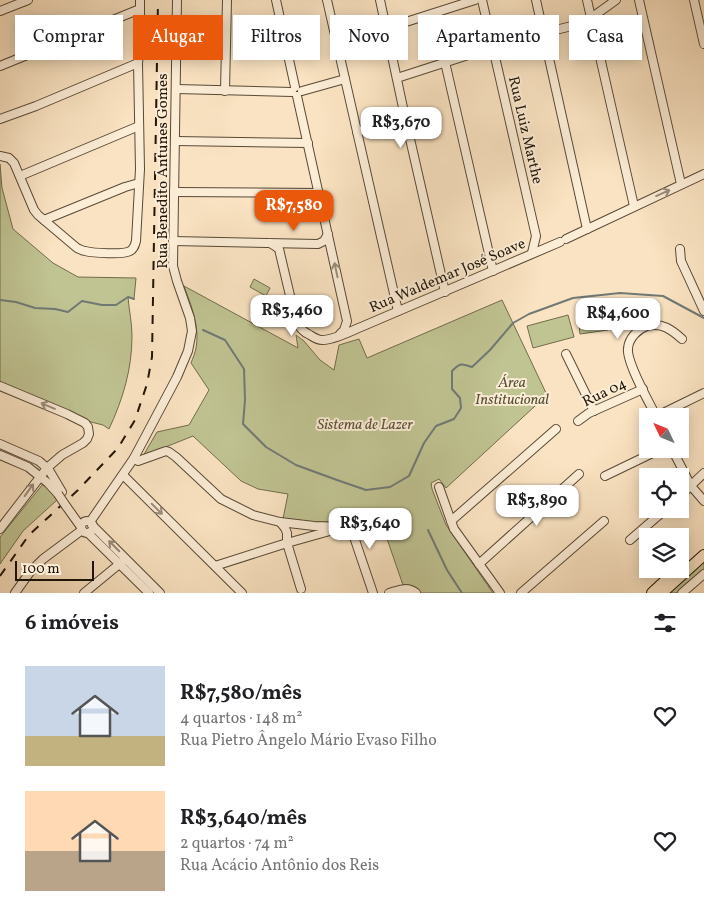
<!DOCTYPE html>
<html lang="pt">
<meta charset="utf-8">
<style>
:root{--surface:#fff;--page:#f6f6f6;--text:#202124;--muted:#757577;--accent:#ea580c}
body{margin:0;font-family:Vollkorn,serif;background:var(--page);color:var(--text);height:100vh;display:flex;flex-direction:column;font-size:19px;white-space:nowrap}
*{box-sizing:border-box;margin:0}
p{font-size:16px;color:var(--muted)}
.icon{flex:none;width:28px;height:28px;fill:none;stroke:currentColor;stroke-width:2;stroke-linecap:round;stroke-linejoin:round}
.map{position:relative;height:593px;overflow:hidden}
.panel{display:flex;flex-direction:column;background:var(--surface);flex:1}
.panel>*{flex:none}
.guide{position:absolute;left:15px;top:15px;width:675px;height:45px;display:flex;gap:10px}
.needle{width:32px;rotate:313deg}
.buttons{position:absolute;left:639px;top:408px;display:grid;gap:10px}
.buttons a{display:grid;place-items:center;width:50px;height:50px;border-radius:0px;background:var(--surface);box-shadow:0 2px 12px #0003;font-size:25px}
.scale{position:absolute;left:15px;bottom:12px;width:79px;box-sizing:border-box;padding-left:5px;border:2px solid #221608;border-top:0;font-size:14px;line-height:18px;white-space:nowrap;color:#221608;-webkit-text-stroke:4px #fcedd7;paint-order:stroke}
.price{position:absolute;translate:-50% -42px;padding:0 11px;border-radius:10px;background:#fff;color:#222;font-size:16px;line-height:32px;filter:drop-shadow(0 1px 2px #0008)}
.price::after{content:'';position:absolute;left:50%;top:30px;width:15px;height:11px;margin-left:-8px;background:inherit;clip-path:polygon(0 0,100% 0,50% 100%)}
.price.selected{background:var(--accent);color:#fff}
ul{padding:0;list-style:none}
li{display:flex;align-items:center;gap:15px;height:125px;padding:0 25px}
li span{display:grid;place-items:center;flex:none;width:140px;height:100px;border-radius:0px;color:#555}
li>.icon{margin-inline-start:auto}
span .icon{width:60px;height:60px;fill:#fffc;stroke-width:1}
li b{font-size:21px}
h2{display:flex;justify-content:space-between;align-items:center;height:60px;padding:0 25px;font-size:21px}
.chip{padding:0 18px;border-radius:0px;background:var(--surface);box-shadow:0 2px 12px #0003;font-size:18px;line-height:45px}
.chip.selected{background:var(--accent);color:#fff}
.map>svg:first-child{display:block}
.green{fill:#c0c392;stroke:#716c4d}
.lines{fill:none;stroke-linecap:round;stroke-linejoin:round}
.stream{stroke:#707975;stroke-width:2}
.minor-casing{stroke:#584936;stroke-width:10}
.major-casing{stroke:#221608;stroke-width:12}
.minor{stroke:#fcedd7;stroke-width:8}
.major{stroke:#fae3c2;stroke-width:10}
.rail{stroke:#221608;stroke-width:2;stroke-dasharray:9 9;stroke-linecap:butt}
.minor-bridge-casing{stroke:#584936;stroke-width:10;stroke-linecap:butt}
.minor-bridge{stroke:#fcedd7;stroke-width:8}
.oneway{stroke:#9a8c7a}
.labels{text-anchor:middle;stroke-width:4;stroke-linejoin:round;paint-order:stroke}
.street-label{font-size:15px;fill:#221608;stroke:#fcedd7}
.park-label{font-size:15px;font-style:italic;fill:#595338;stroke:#fcedd7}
</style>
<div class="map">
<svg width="704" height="593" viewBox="0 0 704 593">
<rect width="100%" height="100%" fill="#fae3c2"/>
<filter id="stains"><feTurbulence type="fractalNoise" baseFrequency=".004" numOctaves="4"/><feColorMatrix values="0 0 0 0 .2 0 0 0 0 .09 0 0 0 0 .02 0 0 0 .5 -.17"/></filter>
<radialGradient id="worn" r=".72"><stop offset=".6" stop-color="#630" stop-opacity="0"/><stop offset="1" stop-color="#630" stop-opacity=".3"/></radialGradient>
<g class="green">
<path d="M 0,164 L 2,188 L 13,229 L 53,263 L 78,277 L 136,278 L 134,299 L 128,297 C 129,310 132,323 132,336 C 132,369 123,399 109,429 L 103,425 L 91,422 L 0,383 Z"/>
<path d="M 254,279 L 270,288 L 266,296 L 250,287 Z"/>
<path d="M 184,286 L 298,348 L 296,335 L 304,341 L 320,360 L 334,370 L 339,345 L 359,339 L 367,358 L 502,300 L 547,395 L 446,488 L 439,479 L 431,483 L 432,489 L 446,525 L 493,593 L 421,593 C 416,586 412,585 403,585 L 377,510 L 351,519 L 353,526 L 352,528 L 341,522 L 314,522 L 283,519 L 288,494 L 258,489 L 241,481 L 193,436 L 143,456 L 157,432 L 189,425 L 209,390 L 191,363 C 193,358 195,353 196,348 C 200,327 191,305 184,286 Z"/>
<path d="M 261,303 L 280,312 L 275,323 L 256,314 Z"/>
<path d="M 605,312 L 608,330 L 580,334 L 578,317 Z"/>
<path d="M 568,315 L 574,337 L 533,348 L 527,326 Z"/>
<path d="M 43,484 L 56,494 L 57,500 L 23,531 L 0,564 L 0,537 Z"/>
<path d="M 704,560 L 704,569 L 676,593 L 667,593 Z"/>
</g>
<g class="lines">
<g class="stream">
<path d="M 0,300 L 16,302 L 35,308 L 55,309 L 68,312 L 82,301 L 102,305 L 116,305 L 128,297 L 134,299"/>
<path d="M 203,330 L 225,340 L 244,369 L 245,400 L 243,424 L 266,447 L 296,465 L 337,480 L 366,490 L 390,487 L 409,476 L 424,443 L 436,426 L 454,419 L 461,408 L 460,398 L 452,389 L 452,371 C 460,363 461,363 472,367 L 490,350 L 513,323 L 529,314 L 573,298 L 620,293 L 663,296 L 704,318"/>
<path d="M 428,530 L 447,570 L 462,593"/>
</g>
<g class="minor-casing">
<g id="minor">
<path d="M 276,0 L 295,87"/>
<path d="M 327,0 L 398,311"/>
<path d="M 380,0 L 405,117 L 445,292"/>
<path d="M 482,0 L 536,236 L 532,253"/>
<path d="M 536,0 L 587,229"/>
<path d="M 587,0 L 634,206"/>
<path d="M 639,0 L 681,184"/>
<path d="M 694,0 L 704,44"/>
<path d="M 0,11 L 28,0"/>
<path d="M 387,28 L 475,0"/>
<path d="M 519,39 L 584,23 L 616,0"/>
<path d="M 445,62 L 493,271"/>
<path d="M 0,66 L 140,9"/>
<path d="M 397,78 L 515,40"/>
<path d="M 176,89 L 292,92"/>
<path d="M 225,91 L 227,0"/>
<path d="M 302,91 L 345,79"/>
<path d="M 297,96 L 347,321 L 344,330 L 340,334"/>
<path d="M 0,119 L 36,106 L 138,63"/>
<path d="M 357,132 L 405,117"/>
<path d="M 175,141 L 308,143"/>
<path d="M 0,156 L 9,158 L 14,163 L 34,210 L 38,215 L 77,248 C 80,249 82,251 85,251 C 93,253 123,255 130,251 C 134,249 135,245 136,241 L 140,169 L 138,63 L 140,47 L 140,0"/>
<path d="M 20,176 L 139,126"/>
<path d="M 174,192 L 319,193"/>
<path d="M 44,220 L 125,187 L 139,183"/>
<path d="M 566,239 L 704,174"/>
<path d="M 173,241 L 318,244 L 324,241 L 328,234"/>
<path d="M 270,243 L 275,246 L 279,249 L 296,321 C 300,328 303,332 310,335 C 313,337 318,340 322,340 C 334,340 349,332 361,327 L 560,242"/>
<path d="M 680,249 L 681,261 L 704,311"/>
<path d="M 566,354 L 594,411"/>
<path d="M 0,386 L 67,414 L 85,423 L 88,427 L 89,434 L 87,439 L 83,443 L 62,455 L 47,468 L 0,529"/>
<path d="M 656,416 C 649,402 626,362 628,348 C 629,338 638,329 647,326 C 662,322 672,330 682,339"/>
<path d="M 657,416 L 704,393"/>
<path d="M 578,421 L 589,413 L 643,389"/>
<path d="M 0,444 L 39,461 L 49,470 L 62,492"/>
<path d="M 672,449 L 691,486 L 704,501"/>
<path d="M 0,455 L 28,467 L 48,483 L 58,494"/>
<path d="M 134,458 L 138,461 L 166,451 L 169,452 L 176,457 L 221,499 L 253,515 L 280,522 L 314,526 L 344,527"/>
<path d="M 123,475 L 242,593"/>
<path d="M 605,476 L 661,449"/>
<path d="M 439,487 L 451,521 L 454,529 L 500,593"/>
<path d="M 680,496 L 704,473"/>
<path d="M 66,506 L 81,527"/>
<path d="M 451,521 L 556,429"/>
<circle cx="87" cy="527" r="6"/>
<path d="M 90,522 L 134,458 L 177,377 L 188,351 L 192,331 L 190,318 L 177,281 L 173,266 L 177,0"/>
<path d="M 280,522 L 285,528 L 287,533 L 287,543 L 301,589"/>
<path d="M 92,525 L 160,593"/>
<path d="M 88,533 L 149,593"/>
<path d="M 630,540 L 666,509"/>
<path d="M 479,564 L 579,474"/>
<path d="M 215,566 L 287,543 L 344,527 L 350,530 L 353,534 L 373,593"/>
<path d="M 15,593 L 30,572 L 43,559 L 82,530"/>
<path d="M 84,593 L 123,561"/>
<path d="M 389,593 C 399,590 407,586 416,593"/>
<path d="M 521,593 L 604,521"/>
<path d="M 682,593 L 704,574"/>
</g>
</g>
<g class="major-casing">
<g id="major">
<path d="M 652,593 L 667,579"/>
<path d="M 662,593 L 704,555"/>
</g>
</g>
<use href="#minor" class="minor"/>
<use href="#major" class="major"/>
<path class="rail" d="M 0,576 L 29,535 L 78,490 L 118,448 L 135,420 L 147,384 L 152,357 L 158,0"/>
<g class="minor-bridge-casing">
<path id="minor-bridge" d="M 58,494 L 66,506"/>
</g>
<use href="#minor-bridge" class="minor-bridge"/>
</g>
<defs><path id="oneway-shaft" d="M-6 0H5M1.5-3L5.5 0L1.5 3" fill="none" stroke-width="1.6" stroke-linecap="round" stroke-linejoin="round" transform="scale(1.25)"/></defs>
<g class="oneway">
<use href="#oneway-shaft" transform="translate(663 193) rotate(-24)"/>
<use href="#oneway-shaft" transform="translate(336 270) rotate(-102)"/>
<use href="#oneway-shaft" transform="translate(48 406) rotate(-157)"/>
<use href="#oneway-shaft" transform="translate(29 490) rotate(-54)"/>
<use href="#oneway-shaft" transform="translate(157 509) rotate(45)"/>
<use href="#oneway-shaft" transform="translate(114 546) rotate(-135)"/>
</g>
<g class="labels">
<g class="street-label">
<text transform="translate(526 130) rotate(77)" y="5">Rua Luiz Marthe</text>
<text transform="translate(162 171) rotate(-90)" y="5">Rua Benedito Antunes Gomes</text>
<text transform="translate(447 275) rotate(-23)" y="5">Rua Waldemar José Soave</text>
<text transform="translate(604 392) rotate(-26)" y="5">Rua 04</text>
</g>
<g class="park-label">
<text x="512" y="387">Área<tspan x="512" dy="17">Institucional</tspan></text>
<text x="365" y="429">Sistema de Lazer</text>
</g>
</g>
<rect width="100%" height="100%" filter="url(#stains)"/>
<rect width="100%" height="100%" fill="url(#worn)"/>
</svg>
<div class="buttons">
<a><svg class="needle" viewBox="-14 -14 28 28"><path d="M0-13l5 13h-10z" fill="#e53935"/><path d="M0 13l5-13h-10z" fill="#757577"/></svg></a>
<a><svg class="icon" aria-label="locate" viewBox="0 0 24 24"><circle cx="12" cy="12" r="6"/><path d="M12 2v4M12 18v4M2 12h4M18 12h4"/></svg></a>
<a><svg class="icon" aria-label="layers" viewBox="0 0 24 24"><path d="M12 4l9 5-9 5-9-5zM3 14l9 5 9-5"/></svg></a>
</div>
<div class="scale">100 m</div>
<b class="price" style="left:401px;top:149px">R$3,670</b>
<b class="price selected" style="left:294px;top:232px">R$7,580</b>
<b class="price" style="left:292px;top:337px">R$3,460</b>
<b class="price" style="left:618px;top:340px">R$4,600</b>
<b class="price" style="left:537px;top:527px">R$3,890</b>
<b class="price" style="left:370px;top:550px">R$3,640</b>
<div class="guide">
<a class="chip">Comprar</a>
<a class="chip selected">Alugar</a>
<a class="chip">Filtros</a>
<a class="chip">Novo</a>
<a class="chip">Apartamento</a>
<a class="chip">Casa</a>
</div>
</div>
<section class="panel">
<h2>6 imóveis<svg class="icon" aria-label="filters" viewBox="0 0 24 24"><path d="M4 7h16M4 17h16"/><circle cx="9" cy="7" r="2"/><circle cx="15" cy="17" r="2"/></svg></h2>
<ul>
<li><span style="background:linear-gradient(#c9d6e8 70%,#c2b280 0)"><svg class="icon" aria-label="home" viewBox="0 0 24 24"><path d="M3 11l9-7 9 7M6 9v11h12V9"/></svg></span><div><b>R$7,580/mês</b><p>4 quartos · 148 m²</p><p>Rua Pietro Ângelo Mário Evaso Filho</p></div><svg class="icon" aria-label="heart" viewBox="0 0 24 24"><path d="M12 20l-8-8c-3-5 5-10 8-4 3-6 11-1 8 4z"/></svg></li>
<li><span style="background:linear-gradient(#ffd9b3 60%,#b9a48a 0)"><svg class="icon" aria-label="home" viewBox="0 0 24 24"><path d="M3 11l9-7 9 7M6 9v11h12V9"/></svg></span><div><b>R$3,640/mês</b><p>2 quartos · 74 m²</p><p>Rua Acácio Antônio dos Reis</p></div><svg class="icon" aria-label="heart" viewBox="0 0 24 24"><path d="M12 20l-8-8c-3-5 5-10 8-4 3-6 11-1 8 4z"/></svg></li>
</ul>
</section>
